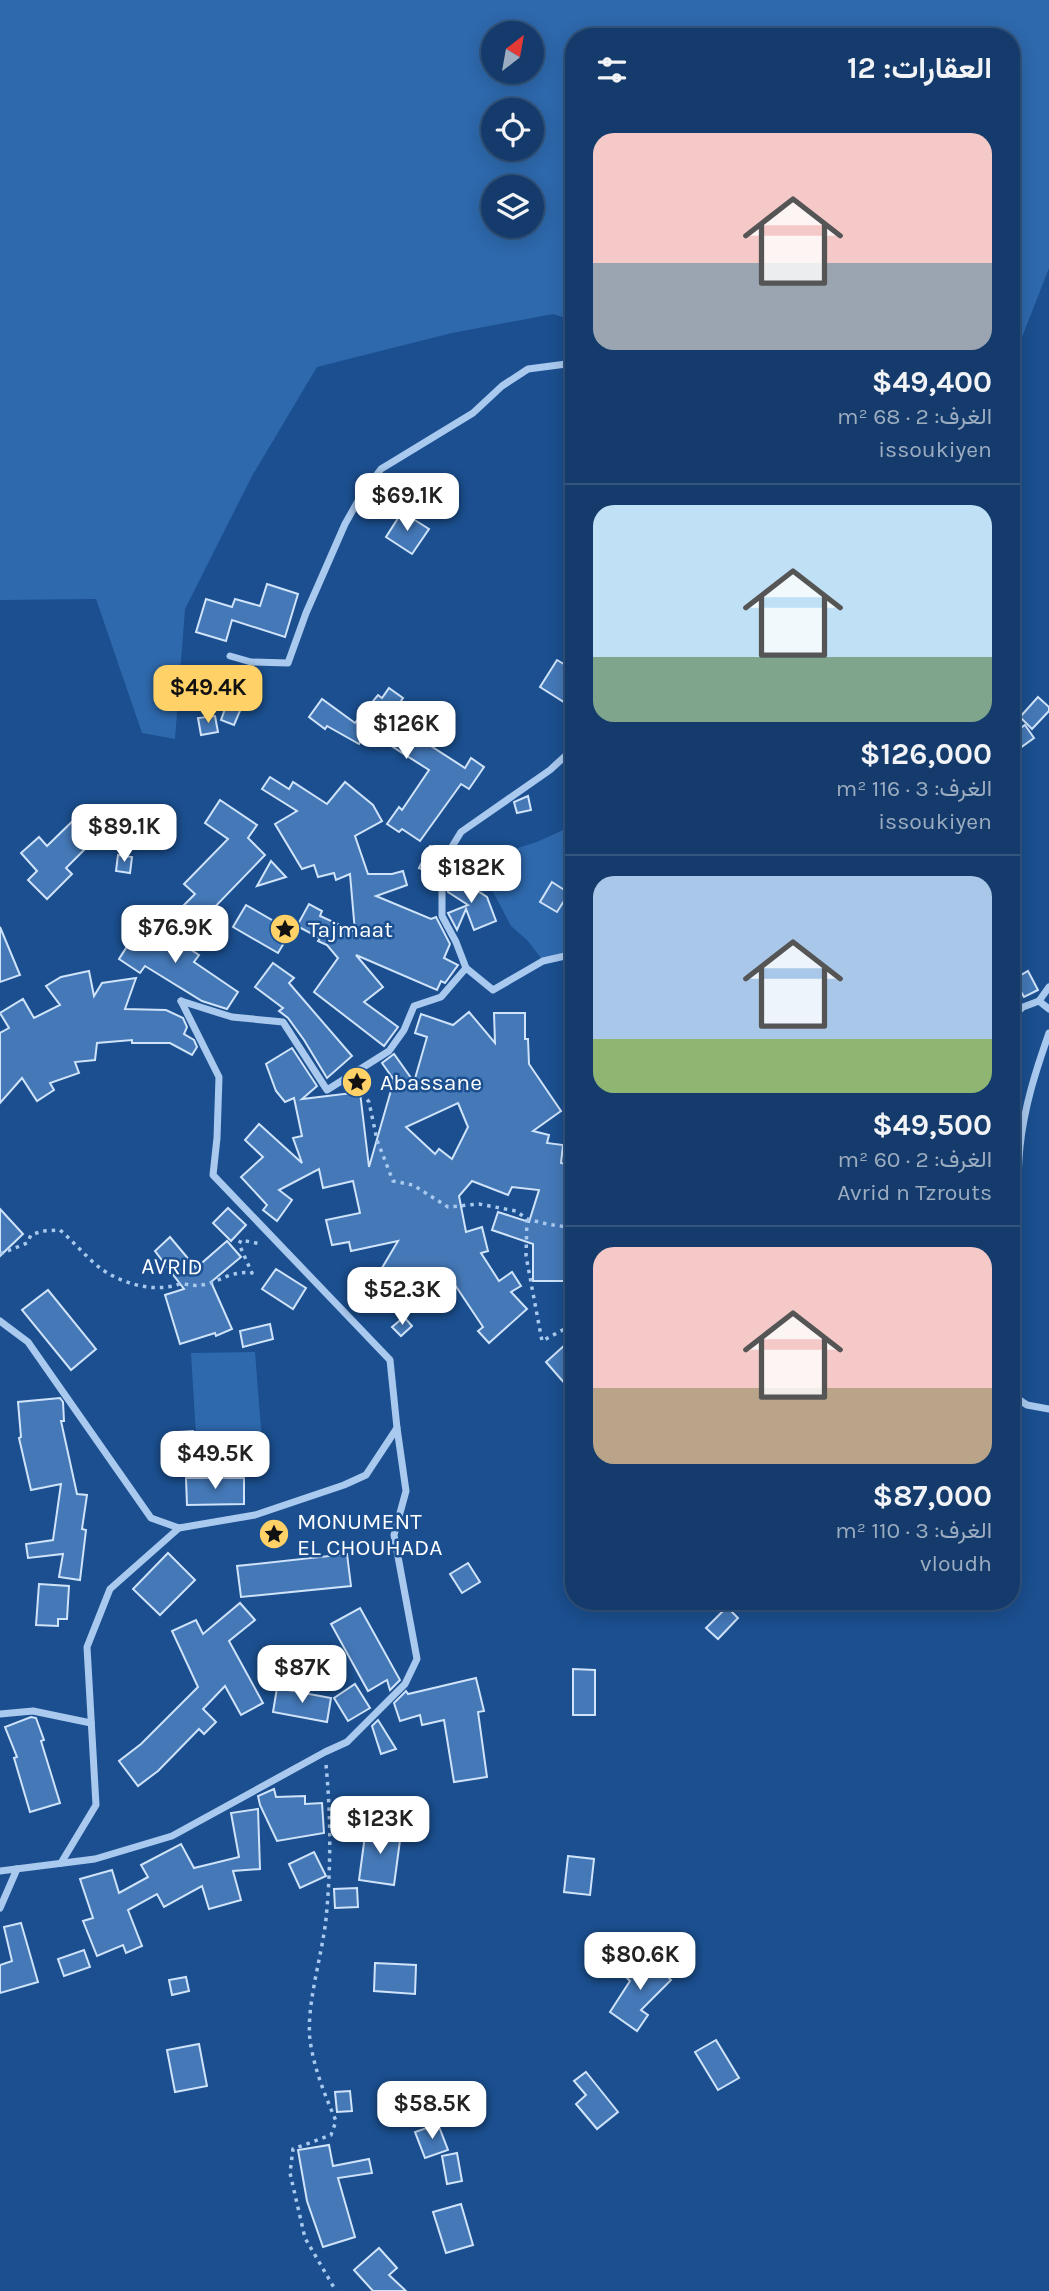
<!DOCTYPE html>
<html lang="ar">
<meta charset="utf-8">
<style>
:root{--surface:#143b6b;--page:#1d4271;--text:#f1f3f6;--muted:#9dadc1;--line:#33557e;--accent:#ffd166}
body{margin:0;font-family:Karla,Vazirmatn,sans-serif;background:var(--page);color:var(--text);direction:rtl;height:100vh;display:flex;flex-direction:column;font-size:26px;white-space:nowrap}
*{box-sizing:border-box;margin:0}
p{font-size:23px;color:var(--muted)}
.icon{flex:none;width:38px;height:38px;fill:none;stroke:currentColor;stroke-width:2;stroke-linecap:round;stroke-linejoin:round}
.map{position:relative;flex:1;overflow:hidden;direction:ltr}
.panel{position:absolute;left:565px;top:28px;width:455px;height:1582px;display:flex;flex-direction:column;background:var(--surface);border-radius:28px;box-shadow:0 4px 18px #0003,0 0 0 2px var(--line);direction:rtl}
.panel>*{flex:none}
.needle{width:46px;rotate:31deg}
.controls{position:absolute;left:481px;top:21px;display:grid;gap:14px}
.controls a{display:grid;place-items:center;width:63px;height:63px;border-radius:50%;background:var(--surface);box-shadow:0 4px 18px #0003,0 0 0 2px var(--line);font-size:35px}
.price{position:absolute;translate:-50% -60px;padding:0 16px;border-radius:14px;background:#fff;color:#222;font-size:23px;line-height:46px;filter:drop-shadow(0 2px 4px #0008)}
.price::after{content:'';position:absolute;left:50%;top:42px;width:21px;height:16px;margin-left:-10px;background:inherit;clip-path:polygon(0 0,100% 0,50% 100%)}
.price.active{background:var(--accent);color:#111}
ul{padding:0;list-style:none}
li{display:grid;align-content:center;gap:14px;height:371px;padding:0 28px}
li+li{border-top:2px solid var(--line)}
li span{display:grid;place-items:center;height:217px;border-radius:21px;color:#555}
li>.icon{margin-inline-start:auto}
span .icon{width:126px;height:126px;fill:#fffc;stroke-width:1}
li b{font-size:30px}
h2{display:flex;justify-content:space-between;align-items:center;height:84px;padding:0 28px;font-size:30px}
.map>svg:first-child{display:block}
.green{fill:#2e69ad;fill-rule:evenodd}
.building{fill:#4478b7;stroke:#cfe3fa;stroke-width:2;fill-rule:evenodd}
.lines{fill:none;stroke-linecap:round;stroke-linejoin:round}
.path{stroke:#a9c9ee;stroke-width:3.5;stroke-dasharray:3.5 5;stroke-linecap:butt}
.minor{stroke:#a9c9ee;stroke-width:7}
.labels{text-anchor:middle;stroke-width:5;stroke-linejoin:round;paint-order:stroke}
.poi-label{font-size:23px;fill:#fff;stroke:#1b4f8f;text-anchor:start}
.street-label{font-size:23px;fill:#fff;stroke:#1b4f8f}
</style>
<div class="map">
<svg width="1049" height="2291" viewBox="0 0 1049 2291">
<rect width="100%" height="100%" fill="#1b4f8f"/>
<g class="green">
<path d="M 0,0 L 1049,0 L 1049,268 L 1012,363 L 1012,37 L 574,37 L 574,321 L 553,314 L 452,333 L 317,367 L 252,476 L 185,609 L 175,739 L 142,733 L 96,599 L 0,600 ZM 494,33 L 532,33 L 532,72 L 494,72 ZM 494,110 L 532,110 L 532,149 L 494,149 ZM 494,187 L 532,187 L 532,226 L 494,226 Z"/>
<path d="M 574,825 L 574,953 L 543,961 L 528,941 L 511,926 L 492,890 L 475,894 L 473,882 L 456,873 L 475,861 L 537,842 Z"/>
<path d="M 255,1352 L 264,1467 L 198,1469 L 191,1353 Z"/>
</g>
<g class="building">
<path d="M 377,488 L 400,503 L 391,517 L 367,502 Z"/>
<path d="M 402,512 L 429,529 L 412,554 L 386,537 Z"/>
<path d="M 267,584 L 298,594 L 285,637 L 232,620 L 226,641 L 196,632 L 206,599 L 232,607 L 235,599 L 260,606 Z"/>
<path d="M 557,660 L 574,670 L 574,693 L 567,704 L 540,687 Z"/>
<path d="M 389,688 L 403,698 L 389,719 L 465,768 L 471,758 L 484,767 L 469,789 L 461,784 L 420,841 L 402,829 L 399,832 L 387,824 L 399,807 L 402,810 L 429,770 L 393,747 L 395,745 L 368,729 L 359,744 L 327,726 L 325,729 L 309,717 L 322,699 L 355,723 L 378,695 L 382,698 Z"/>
<path d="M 1038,697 L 1049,707 L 1049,711 L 1032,729 L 1020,717 Z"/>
<path d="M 228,701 L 242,706 L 234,725 L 221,720 Z"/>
<path d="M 215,716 L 218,732 L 201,735 L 198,718 Z"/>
<path d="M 1025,725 L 1034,738 L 1012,754 L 1012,734 Z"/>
<path d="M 270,777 L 289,789 L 293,782 L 327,804 L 345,782 L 373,805 L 382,821 L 355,836 L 368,874 L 392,874 L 403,871 L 407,885 L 376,896 L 431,919 L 436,917 L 450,944 L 444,958 L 458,965 L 445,983 L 441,981 L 437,990 L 356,955 L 383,987 L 364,1002 L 398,1027 L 384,1046 L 314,992 L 338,958 L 327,945 L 318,941 L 320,938 L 297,926 L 309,904 L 322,911 L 320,916 L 355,932 L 350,874 L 336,880 L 334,873 L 318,877 L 314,865 L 302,869 L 275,824 L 297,811 L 262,789 Z"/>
<path d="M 528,796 L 531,810 L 517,813 L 514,802 Z"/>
<path d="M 220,800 L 257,825 L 248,838 L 265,855 L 210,912 L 203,906 L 194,915 L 184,905 L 195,894 L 184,884 L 228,839 L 205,823 Z"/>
<path d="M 84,810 L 104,830 L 66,868 L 72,874 L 47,899 L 28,880 L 37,871 L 21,853 L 39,837 L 47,846 Z"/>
<path d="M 430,846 L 442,852 L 436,862 L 435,875 L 419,868 Z"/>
<path d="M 118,855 L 132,857 L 130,873 L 116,871 Z"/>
<path d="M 271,861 L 286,877 L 257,886 Z"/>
<path d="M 454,876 L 487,897 L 496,921 L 474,930 L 466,909 L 457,930 L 448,913 L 468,905 L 448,892 L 448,885 Z"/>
<path d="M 552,882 L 569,893 L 557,912 L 540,902 Z"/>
<path d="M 246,905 L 291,931 L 278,953 L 233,927 Z"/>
<path d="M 144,920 L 199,955 L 194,962 L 238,992 L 227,1009 L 202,1001 L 145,966 L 140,973 L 119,959 Z"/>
<path d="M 0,927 L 20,975 L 0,982 Z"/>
<path d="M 273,963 L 294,978 L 289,983 L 352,1056 L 327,1078 L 304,1040 L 288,1018 L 279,1011 L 283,1008 L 255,987 Z"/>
<path d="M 89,971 L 94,996 L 102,983 L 136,978 L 125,1009 L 166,1010 L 183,1018 L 187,1027 L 184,1034 L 194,1040 L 197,1047 L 192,1055 L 170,1043 L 132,1043 L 132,1040 L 97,1043 L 95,1060 L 75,1062 L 79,1073 L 50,1083 L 54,1090 L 37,1101 L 22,1078 L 0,1103 L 0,1033 L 9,1028 L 0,1013 L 23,999 L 34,1018 L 60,1005 L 46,986 L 61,977 Z"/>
<path d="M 1028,971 L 1038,990 L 1024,997 L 1014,979 Z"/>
<path d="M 469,1012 L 495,1043 L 494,1013 L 525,1013 L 525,1039 L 528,1039 L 529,1064 L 561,1111 L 533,1131 L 549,1135 L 547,1143 L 563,1145 L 561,1163 L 574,1166 L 574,1197 L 564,1240 L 574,1241 L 574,1281 L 533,1281 L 533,1244 L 492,1230 L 498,1212 L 529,1222 L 539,1190 L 512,1187 L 508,1195 L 472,1181 L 459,1196 L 466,1232 L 482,1227 L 488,1251 L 481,1253 L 499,1281 L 512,1272 L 521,1286 L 511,1292 L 527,1309 L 489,1343 L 478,1331 L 483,1327 L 447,1273 L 418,1293 L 390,1304 L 383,1286 L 401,1279 L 382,1268 L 398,1241 L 351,1251 L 349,1242 L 332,1245 L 326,1220 L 360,1213 L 353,1181 L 323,1188 L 319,1169 L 279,1190 L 292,1200 L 277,1221 L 263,1210 L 267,1205 L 241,1177 L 263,1157 L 245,1140 L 259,1124 L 302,1163 L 293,1138 L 302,1136 L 294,1098 L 285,1102 L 276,1091 L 266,1064 L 292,1048 L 317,1086 L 302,1099 L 360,1092 L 369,1167 L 394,1080 L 382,1063 L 394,1054 L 414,1082 L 427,1037 L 415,1033 L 421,1014 L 453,1025 ZM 458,1103 L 468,1127 L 452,1159 L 439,1149 L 435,1154 L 406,1127 Z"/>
<path d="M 228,1208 L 246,1225 L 231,1241 L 213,1223 Z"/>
<path d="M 0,1209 L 23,1234 L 0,1256 Z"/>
<path d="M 170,1237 L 196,1268 L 227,1241 L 241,1257 L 211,1282 L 232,1329 L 216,1336 L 215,1333 L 180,1344 L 165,1295 L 184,1289 L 155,1251 Z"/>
<path d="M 276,1269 L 306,1288 L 293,1309 L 262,1289 Z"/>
<path d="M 48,1290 L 96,1349 L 71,1370 L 22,1310 Z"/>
<path d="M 404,1317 L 412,1326 L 401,1336 L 392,1327 Z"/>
<path d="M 270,1324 L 273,1339 L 243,1347 L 240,1331 Z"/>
<path d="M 566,1344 L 574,1353 L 574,1394 L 546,1362 Z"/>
<path d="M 60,1398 L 63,1402 L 64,1421 L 61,1421 L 77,1494 L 87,1495 L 82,1529 L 86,1530 L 80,1580 L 59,1577 L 63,1554 L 28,1558 L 26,1544 L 53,1540 L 61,1484 L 31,1490 L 19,1438 L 21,1437 L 18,1402 Z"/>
<path d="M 193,1431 L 195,1476 L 181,1476 L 179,1432 Z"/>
<path d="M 186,1478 L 244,1478 L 244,1504 L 187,1505 Z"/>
<path d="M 168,1553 L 195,1580 L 160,1615 L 133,1589 Z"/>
<path d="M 347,1554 L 351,1586 L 241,1597 L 237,1566 Z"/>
<path d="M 468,1563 L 480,1582 L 462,1593 L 450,1574 Z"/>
<path d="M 39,1584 L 69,1586 L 67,1619 L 58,1619 L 58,1626 L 36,1625 Z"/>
<path d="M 240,1603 L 255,1620 L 229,1641 L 263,1703 L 241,1715 L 225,1686 L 203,1709 L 216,1722 L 204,1734 L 199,1729 L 158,1771 L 138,1786 L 119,1761 L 141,1744 L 198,1687 L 172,1631 L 196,1620 L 203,1634 Z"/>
<path d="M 727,1607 L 738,1618 L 718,1639 L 706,1628 Z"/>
<path d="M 360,1608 L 400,1680 L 390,1690 L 387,1680 L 368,1691 L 331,1624 Z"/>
<path d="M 573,1669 L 595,1670 L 595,1715 L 573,1715 Z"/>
<path d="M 476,1678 L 484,1711 L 478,1712 L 487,1777 L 454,1782 L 444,1720 L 422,1725 L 420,1715 L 400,1721 L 394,1703 L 406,1691 L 408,1694 Z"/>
<path d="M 355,1684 L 370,1708 L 348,1721 L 334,1698 Z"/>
<path d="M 277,1688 L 331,1698 L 327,1722 L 273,1712 Z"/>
<path d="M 31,1717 L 36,1718 L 44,1740 L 41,1741 L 60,1803 L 30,1812 L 14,1758 L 17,1757 L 5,1727 Z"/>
<path d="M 378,1720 L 396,1749 L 381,1754 L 372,1726 Z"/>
<path d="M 274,1789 L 276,1797 L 305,1796 L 305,1804 L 322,1803 L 324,1833 L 277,1841 L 260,1805 L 258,1796 Z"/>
<path d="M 258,1809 L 260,1869 L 233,1871 L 241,1900 L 209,1909 L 202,1886 L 164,1907 L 157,1894 L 128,1910 L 142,1946 L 126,1953 L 123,1945 L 97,1956 L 83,1921 L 93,1918 L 80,1879 L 112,1870 L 119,1893 L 148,1877 L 141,1865 L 181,1844 L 194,1868 L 239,1857 L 231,1813 Z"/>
<path d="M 366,1828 L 401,1833 L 394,1885 L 359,1880 Z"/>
<path d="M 314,1852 L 326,1876 L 300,1888 L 289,1864 Z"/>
<path d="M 568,1856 L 594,1859 L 590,1895 L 564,1892 Z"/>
<path d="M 357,1888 L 358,1907 L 335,1908 L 334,1889 Z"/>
<path d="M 21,1923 L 38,1982 L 0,1993 L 0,1965 L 12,1961 L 4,1927 Z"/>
<path d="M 84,1950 L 90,1967 L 64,1976 L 58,1959 Z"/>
<path d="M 646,1954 L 671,1980 L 641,2010 L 648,2015 L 637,2031 L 610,2012 L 630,1981 L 624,1975 Z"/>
<path d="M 375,1963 L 416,1965 L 415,1994 L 374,1991 Z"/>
<path d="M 186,1977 L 189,1991 L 172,1995 L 169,1980 Z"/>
<path d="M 716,2040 L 739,2078 L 718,2090 L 695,2052 Z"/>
<path d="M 199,2044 L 207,2086 L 175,2092 L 167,2050 Z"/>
<path d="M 586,2072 L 618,2112 L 597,2129 L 576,2104 L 586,2095 L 574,2081 Z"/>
<path d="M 350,2091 L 352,2111 L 337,2112 L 335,2092 Z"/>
<path d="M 438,2124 L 448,2150 L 425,2158 L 415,2132 Z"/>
<path d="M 329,2145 L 333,2166 L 369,2159 L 372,2173 L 338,2178 L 355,2237 L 323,2247 L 307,2201 L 298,2150 Z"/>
<path d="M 457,2153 L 462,2181 L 447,2184 L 442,2156 Z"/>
<path d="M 461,2204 L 473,2245 L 446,2253 L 433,2212 Z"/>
<path d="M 379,2248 L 397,2268 L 389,2275 L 406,2291 L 373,2291 L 354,2270 Z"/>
</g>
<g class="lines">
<g class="path">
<path d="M 357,1086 L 369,1102 L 377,1140 L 393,1181 L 413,1185 L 448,1207 L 479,1204 L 516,1211 L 527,1219 L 547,1224 L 574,1228"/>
<path d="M 527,1219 L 526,1256 L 542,1341 L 574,1324"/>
<path d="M 0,1254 L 27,1243 L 31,1235 L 42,1231 L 60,1230 C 74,1242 86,1257 100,1268 C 122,1284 156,1294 182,1283 C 211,1293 224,1269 252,1273 L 239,1244 L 241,1240 L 261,1244"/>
<path d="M 326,1765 C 331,1816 331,1868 326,1919 C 322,1956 306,2005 310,2040 C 314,2069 325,2095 336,2121 L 331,2135 L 293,2149 L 290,2173 L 305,2238 L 336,2291"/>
</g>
<g class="minor">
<path d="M 230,656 L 251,662 L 288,663 L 306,613 L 345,524 L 362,494 L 381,469 L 473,413 L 502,386 L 528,369 L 574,363"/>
<path d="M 466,968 L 456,942 L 442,916 L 442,863 L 461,832 L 550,770 L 574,748"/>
<path d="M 181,1001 L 232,1017 L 283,1022 L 327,1090 L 389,1051 L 404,1030 L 414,1006 L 441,997 L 466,968 L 493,990 L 543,961 L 574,954"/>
<path d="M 1039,1001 L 1049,987"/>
<path d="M 1012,1017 L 1023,1007 L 1039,1001 L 1049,1009"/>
<path d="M 1012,1265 C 1019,1226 1016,1187 1020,1147 C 1024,1107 1036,1070 1049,1033"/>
<path d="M 0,1321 L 28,1342 L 151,1518 L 179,1528 L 255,1515 L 344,1485 L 366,1475 L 397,1428 L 390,1360 L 213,1175 L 217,1138 L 219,1077 L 181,1001"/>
<path d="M 1012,1395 L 1027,1405 L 1049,1409"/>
<path d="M 0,1714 L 33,1711 L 91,1723"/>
<path d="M 61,1863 L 96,1805 L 87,1647 L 110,1589 L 179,1528"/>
<path d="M 0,1871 L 95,1859 L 172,1836 L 325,1752 L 347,1742 L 405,1684 L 417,1659 L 394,1535 L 406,1491 L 397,1428"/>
<path d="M 0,1908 L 17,1869"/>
</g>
</g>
<defs>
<g id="sight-disc" transform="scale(1.575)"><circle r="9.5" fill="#ffd166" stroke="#1b4f8f"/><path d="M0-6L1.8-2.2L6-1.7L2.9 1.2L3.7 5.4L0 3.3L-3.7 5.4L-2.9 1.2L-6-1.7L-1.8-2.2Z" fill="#111"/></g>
</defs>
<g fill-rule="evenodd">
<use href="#sight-disc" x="285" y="929"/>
<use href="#sight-disc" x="357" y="1082"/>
<use href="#sight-disc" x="274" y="1534"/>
</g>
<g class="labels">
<g class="poi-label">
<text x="308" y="937">Tajmaat</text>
<text x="380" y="1090">Abassane</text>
<text x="297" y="1529">MONUMENT<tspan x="297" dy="26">EL CHOUHADA</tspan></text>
</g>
<g class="street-label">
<text transform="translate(172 1266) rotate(1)" y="8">AVRID</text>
</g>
</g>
</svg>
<div class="controls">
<a><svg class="needle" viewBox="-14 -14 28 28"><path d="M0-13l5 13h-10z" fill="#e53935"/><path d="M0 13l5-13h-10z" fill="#9dadc1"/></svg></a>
<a><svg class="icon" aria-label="locate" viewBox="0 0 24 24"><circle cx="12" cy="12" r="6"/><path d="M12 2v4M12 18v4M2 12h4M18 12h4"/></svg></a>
<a><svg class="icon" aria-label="layers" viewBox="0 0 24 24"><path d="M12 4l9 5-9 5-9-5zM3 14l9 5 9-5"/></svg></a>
</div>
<b class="price" style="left:407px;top:533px">$69.1K</b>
<b class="price active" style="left:208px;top:725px">$49.4K</b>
<b class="price" style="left:406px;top:761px">$126K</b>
<b class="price" style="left:124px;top:864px">$89.1K</b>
<b class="price" style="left:471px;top:905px">$182K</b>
<b class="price" style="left:175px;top:965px">$76.9K</b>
<b class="price" style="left:402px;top:1327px">$52.3K</b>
<b class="price" style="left:215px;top:1491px">$49.5K</b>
<b class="price" style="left:302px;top:1705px">$87K</b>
<b class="price" style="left:380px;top:1856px">$123K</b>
<b class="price" style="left:640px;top:1992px">$80.6K</b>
<b class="price" style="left:432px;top:2141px">$58.5K</b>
<section class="panel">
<h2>العقارات: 12<svg class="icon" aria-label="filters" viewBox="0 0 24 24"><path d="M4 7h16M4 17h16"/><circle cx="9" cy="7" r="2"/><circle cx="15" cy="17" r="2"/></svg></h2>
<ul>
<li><span style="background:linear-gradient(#f6c9c9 60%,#9aa5b1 0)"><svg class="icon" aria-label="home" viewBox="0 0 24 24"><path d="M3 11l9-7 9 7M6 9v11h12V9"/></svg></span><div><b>$49,400</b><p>الغرف: 2 · 68 m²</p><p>issoukiyen</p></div></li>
<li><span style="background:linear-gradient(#bfe0f5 70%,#7fa58c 0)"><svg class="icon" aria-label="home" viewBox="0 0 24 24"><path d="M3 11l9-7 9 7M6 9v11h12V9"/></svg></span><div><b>$126,000</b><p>الغرف: 3 · 116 m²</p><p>issoukiyen</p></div></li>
<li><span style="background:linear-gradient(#a9c7e8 75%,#8fb573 0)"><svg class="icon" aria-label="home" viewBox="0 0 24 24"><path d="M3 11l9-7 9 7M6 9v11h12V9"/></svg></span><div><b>$49,500</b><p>الغرف: 2 · 60 m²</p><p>Avrid n Tzrouts</p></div></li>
<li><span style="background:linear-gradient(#f6c9c9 65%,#b9a48a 0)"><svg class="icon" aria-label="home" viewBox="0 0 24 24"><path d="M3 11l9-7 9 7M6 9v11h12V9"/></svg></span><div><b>$87,000</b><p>الغرف: 3 · 110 m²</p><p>vloudh</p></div></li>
</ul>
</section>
</div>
